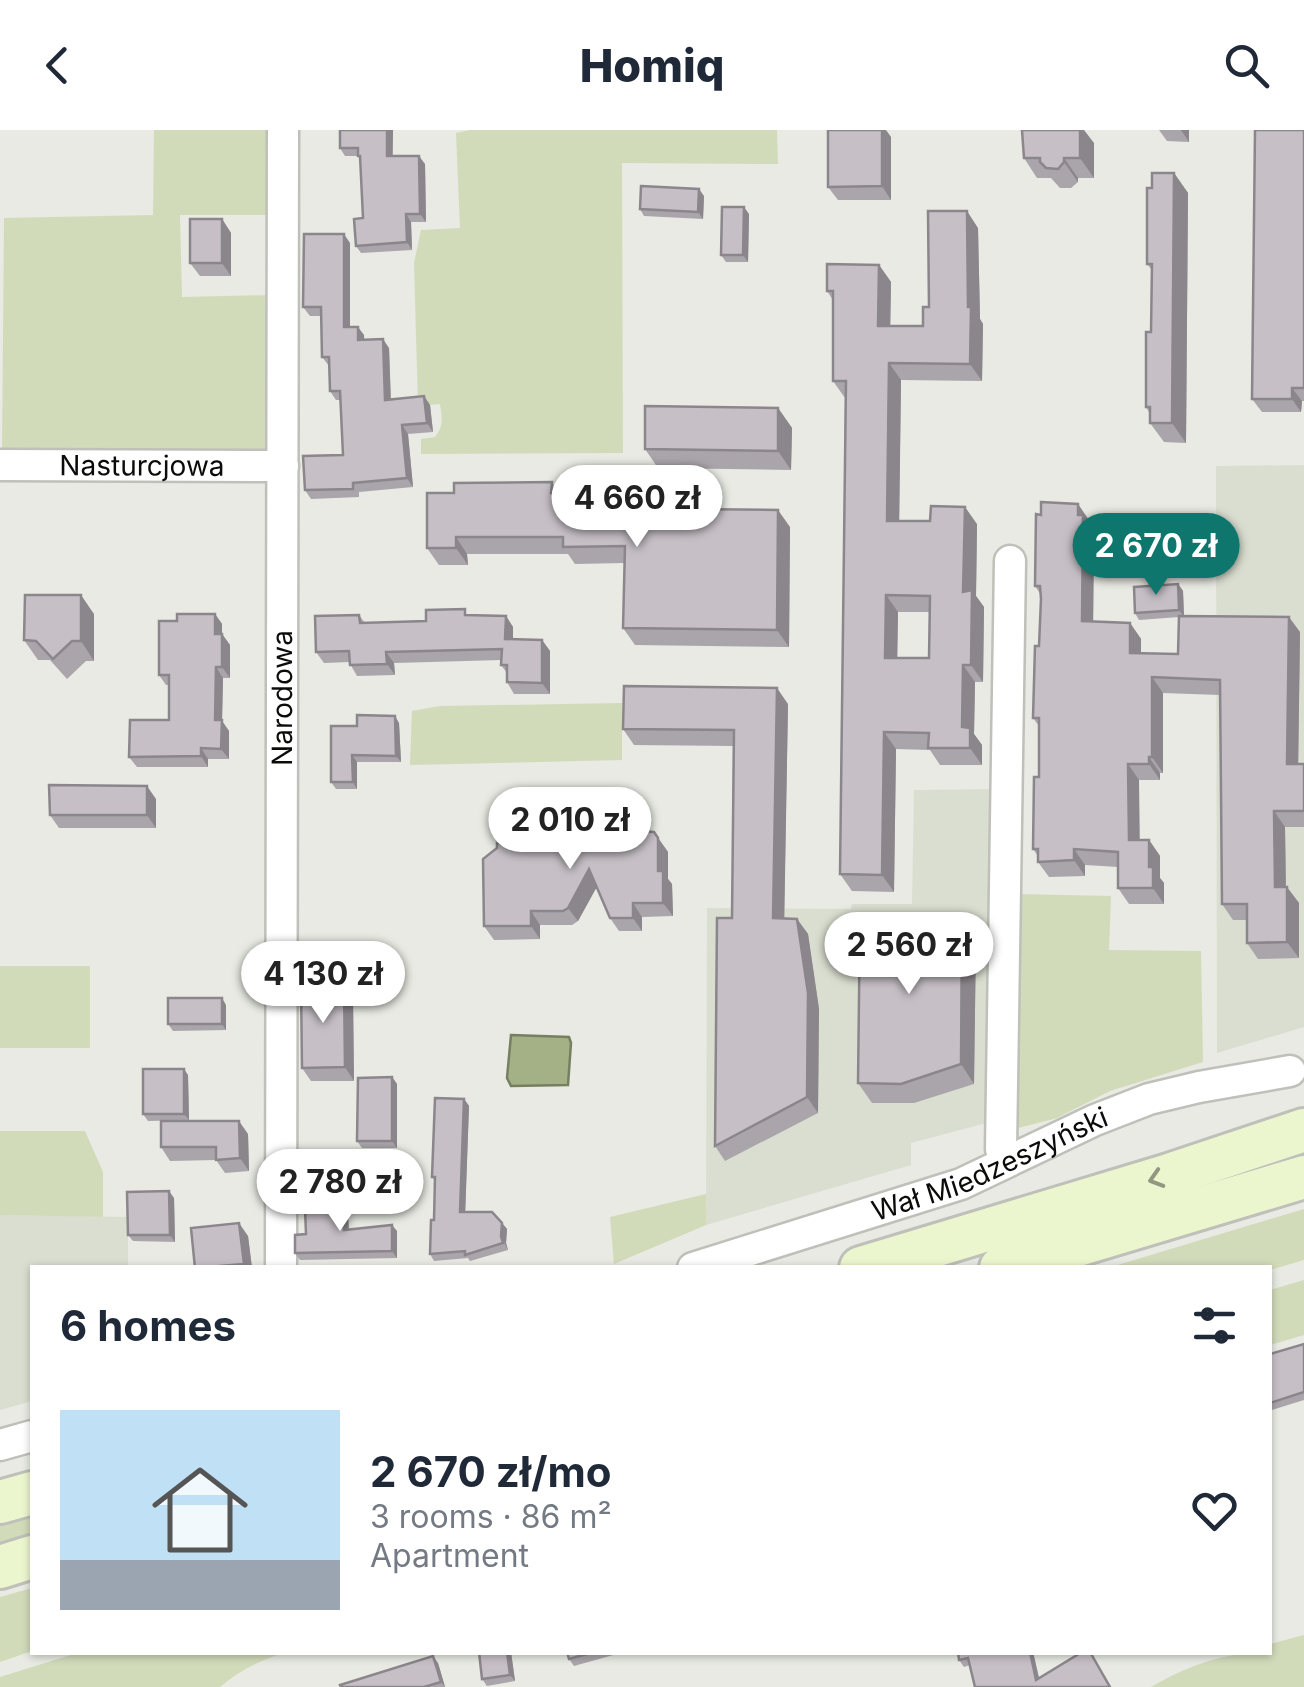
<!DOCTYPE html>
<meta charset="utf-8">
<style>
:root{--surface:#fff;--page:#f2f2f3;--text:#1f2937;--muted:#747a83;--accent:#0f766e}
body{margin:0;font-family:Inter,sans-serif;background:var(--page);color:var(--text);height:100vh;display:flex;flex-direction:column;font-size:38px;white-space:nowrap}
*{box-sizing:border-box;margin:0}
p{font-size:32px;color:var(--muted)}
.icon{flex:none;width:55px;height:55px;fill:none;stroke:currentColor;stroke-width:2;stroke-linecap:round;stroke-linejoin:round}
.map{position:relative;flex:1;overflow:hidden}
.panel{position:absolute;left:30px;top:1135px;width:1242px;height:390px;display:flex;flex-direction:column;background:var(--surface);border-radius:0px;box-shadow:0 2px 8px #0004}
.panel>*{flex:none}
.price{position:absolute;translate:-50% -85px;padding:0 22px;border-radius:35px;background:#fff;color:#222;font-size:32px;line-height:65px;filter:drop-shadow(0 2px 5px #0008)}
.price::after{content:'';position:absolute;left:50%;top:60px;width:30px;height:22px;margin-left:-15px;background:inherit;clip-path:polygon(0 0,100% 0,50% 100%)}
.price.active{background:var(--accent);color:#fff}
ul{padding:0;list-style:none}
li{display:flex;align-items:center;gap:30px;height:250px;padding:0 30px}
li span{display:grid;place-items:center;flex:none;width:280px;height:200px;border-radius:0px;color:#555}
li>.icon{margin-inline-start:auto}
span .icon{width:120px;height:120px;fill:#fffc;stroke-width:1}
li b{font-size:42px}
h2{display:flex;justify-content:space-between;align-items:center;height:120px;padding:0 30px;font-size:42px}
header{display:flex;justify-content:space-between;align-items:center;height:130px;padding:0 30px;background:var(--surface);font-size:45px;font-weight:800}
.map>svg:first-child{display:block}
.built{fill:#daded0}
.green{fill:#d1dbba}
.water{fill:#a4b085;stroke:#767f60;stroke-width:2.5}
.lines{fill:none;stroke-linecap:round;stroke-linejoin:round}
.minor-casing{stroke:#bec0b9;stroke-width:35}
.secondary-casing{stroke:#bec0b9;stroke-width:48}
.minor{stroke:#fff;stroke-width:30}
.secondary{stroke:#ecf6ce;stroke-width:42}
.wall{fill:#aaa5aa;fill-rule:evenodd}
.shaded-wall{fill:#8b868b}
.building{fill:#c6c0c6;stroke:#8b868b;stroke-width:2.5;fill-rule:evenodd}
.oneway{stroke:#929880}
.labels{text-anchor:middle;stroke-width:9;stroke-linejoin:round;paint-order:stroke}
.street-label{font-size:28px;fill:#0b0c0a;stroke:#f5f7f0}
</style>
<header><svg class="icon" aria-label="back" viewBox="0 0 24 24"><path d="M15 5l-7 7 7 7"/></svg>Homiq<svg class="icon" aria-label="search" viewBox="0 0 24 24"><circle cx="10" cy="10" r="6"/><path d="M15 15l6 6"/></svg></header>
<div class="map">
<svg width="1304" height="1557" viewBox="0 0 1304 1557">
<rect width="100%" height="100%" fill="#e8eae3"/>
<g class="built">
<path d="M 1304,335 L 1304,897 L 1217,923 L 1216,336 Z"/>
<path d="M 998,659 L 994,991 L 911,1013 L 911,1035 L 706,1095 L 707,778 L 851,779 L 852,774 L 912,774 L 914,660 Z"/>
<path d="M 0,1085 L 128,1087 L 128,1137 L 32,1138 L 32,1271 L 0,1280 Z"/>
</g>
<g class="green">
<path d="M 154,0 L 270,0 L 269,85 L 180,85 L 182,167 L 272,165 L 272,327 L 2,325 L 4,88 L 153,85 Z"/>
<path d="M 470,0 L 777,0 L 778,34 L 622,33 L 623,323 L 421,324 L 421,309 L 435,307 C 444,296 442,288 440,274 L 418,276 L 414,133 L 421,100 L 460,98 L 456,3 Z"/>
<path d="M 622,573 L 622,630 L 410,635 L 412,581 L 440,576 Z"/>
<path d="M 1017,764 L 1111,766 L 1109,820 L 1201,821 L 1203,932 L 1110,961 L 1057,988 L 1014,999 Z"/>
<rect x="0" y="836" width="90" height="82"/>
<path d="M 0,1001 L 85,1001 L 103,1042 L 103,1087 L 0,1085 Z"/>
<path d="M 706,1064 L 706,1095 L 614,1134 L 610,1087 Z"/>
<path d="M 1304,1079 L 1304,1130 L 1270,1140 L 1270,1138 L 1111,1137 Z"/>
<path d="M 1304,1150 L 1304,1205 L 1270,1215 L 1270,1160 Z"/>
<path d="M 32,1380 L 32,1408 L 0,1417 L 0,1390 Z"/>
<path d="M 32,1458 L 32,1521 L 0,1532 L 0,1467 Z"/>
<path d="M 1304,1505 L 1304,1557 L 1151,1557 C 1189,1535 1225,1522 1270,1522 L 1270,1514 Z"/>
<path d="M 77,1523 L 77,1522 L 283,1523 C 259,1531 240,1540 220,1557 L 0,1557 L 0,1547 Z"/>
</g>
<path class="water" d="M 511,905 L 569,907 L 571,913 L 568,955 L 511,956 L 507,948 Z"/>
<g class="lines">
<g class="minor-casing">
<g id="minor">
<path id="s1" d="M 0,335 L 283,336"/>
<path d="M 1001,1019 L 1010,431"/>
<path id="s2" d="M 281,1138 L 283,0"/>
<path id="s3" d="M 693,1138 L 961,1054 L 1095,990 L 1149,969 L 1199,957 L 1290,941"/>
<path d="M 0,1315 L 32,1306"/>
</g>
</g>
<g class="secondary-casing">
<g id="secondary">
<path d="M 861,1138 L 1169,1045 L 1304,1000"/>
<path d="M 1001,1138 L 1304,1047"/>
<path d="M 0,1372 L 32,1363"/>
<path d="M 0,1437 L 32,1427"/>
</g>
</g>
<use href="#minor" class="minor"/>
<use href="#secondary" class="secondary"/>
</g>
<g class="wall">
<path d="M 393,0 L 393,26 L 425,34 L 426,92 L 411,92 L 412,120 L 361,123 L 356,116 L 363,88 L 360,29 L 358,26 L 345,26 L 340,18 Z"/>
<path d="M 1159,0 L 1189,0 L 1189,12 L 1167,11 Z"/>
<path d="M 1304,0 L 1304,271 L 1302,271 L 1301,282 L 1262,282 L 1252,269 Z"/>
<path d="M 891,7 L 891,70 L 838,70 L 828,57 Z"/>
<path d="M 1094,13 L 1094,48 L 1078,48 L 1078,52 L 1071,58 L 1060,58 L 1051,48 L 1037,48 L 1024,28 Z"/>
<path d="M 1174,43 L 1188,63 L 1186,313 L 1164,312 L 1150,293 L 1150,284 L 1146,277 L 1151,202 L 1152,140 L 1147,134 L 1152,58 Z"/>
<path d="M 704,66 L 703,89 L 644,86 L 640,79 Z"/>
<path d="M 749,84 L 748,132 L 726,132 L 721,125 Z"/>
<path d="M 222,89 L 231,103 L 231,146 L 200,146 L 190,133 Z"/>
<path d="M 978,98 L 980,189 L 983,194 L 982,251 L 901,250 L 899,391 L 977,394 L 976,466 L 984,477 L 983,552 L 975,552 L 974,604 L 982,615 L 982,635 L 940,635 L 930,620 L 896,619 L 894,762 L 852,761 L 840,744 L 845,268 L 833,251 L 833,170 L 827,161 L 879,135 L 891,152 L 890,196 L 923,196 L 929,177 ZM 898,482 L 930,482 L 929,528 L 897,528 Z"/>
<path d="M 350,113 L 350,197 L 364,205 L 364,210 L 389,218 L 391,270 L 424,266 L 430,275 L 433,302 L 408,304 L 413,357 L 359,362 L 359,367 L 311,369 L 305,360 L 343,325 L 341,270 L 336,270 L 330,261 L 329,236 L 322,227 L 321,186 L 310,186 L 303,177 Z"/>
<path d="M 778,278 L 792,298 L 791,340 L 658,338 L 645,319 Z"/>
<path d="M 552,352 L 559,363 L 579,362 L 586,373 L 595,378 L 790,397 L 789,517 L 635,515 L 623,498 L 624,433 L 575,434 L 568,424 L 467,424 L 468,435 L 439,435 L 427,418 L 454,363 Z"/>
<path d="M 1041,385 L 1089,390 L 1089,394 L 1094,401 L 1093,492 L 1130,493 L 1141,509 L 1141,523 L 1178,524 L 1179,487 L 1139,490 L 1135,483 L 1178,454 L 1183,461 L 1184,486 L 1300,502 L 1298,634 L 1304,634 L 1304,697 L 1285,697 L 1286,757 L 1299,773 L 1299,828 L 1258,829 L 1247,813 L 1247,790 L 1233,790 L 1222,774 L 1220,565 L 1163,563 L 1163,643 L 1160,643 L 1160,650 L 1139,650 L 1139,710 L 1149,710 L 1160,726 L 1160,748 L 1164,753 L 1164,774 L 1129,774 L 1118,758 L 1118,737 L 1085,735 L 1085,746 L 1049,747 L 1038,732 L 1038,726 L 1033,719 L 1039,647 L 1039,596 L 1033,588 L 1039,516 L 1041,465 L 1035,456 Z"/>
<path d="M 94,484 L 94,531 L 86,531 L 67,549 L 50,530 L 38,530 L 24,510 Z"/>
<path d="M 215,484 L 222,494 L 222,504 L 230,515 L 230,548 L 223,548 L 222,591 L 229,601 L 229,629 L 208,629 L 208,637 L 137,637 L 129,627 L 169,590 L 169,555 L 166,555 L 159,545 L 177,491 Z"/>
<path d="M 359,485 L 365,493 L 426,491 L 470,485 L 506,486 L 513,497 L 513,509 L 542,510 L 550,521 L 550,564 L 514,564 L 507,552 L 507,543 L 501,535 L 501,530 L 394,533 L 395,545 L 357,546 L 349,532 L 324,533 L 316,522 Z"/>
<path d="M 788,574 L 784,789 L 797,789 L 808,804 L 819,879 L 818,983 L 725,1031 L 715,1016 L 732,788 L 733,616 L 634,615 L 623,599 Z"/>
<path d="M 399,593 L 401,632 L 357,632 L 357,659 L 336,659 L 331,652 L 357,596 Z"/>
<path d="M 156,669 L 156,698 L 59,698 L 50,685 Z"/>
<path d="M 568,695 L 623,713 L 654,702 L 668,722 L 668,749 L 672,754 L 673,786 L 642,787 L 642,801 L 619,801 L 610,788 L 597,756 L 578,791 L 572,795 L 540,795 L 540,809 L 494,810 L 484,796 L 542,711 Z"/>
<path d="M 976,806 L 974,954 L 914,973 L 872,973 L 858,953 Z"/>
<path d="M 353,867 L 354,951 L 311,951 L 302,938 Z"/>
<path d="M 226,875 L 226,900 L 173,901 L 168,894 Z"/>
<path d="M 188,945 L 189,990 L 148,991 L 143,984 Z"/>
<path d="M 392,947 L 397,954 L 397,1018 L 362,1018 L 357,1011 Z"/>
<path d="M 464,969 L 469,976 L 465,1082 L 502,1093 L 507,1099 L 506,1113 L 508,1120 L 470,1131 L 468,1128 L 434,1131 L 430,1124 L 434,1090 L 435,1051 L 432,1047 Z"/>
<path d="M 248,1004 L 249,1041 L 225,1043 L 216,1030 L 170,1031 L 161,1017 Z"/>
<path d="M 174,1068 L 175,1112 L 133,1111 L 128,1105 Z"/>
<path d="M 344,1077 L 348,1084 L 349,1099 L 397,1101 L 397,1128 L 300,1130 L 295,1123 L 306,1104 Z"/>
<path d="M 248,1106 L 252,1138 L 195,1138 Z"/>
<path d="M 1304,1214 L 1304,1270 L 1272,1280 L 1270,1278 L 1270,1224 Z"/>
<path d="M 511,1522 L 515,1551 L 487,1556 L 482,1549 Z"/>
<path d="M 567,1522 L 624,1522 L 574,1536 L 569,1529 Z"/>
<path d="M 958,1522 L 1033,1522 L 1039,1548 L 1111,1557 L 975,1557 L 970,1535 L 964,1537 L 959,1530 Z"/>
<path d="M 438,1533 L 445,1557 L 341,1557 Z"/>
</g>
<g class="shaded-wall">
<path d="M 387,0 L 393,0 L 392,33 L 387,26 Z"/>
<path d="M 882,0 L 886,0 L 891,7 L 891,70 L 882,56 Z"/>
<path d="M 1080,0 L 1084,0 L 1094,13 L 1094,48 L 1080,28 Z"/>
<path d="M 1181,0 L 1189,0 L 1189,12 Z"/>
<path d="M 419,26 L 425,34 L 426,92 L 420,84 Z"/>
<path d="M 1064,28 L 1078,48 L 1078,52 L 1064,32 Z"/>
<path d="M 1174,43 L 1188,63 L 1186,313 L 1172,293 Z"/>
<path d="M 699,59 L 704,66 L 703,89 L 698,82 Z"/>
<path d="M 744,77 L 749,84 L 748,132 L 743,125 Z"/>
<path d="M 967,81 L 978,98 L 980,189 L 983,194 L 982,251 L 970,234 Z"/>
<path d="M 406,84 L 411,92 L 412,120 L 407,112 Z"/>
<path d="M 222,89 L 231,103 L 231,146 L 222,133 Z"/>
<path d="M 344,104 L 350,113 L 350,206 L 344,197 Z"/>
<path d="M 879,135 L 891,152 L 890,213 L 878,196 Z"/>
<path d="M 358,197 L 364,205 L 365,219 L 358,210 Z"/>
<path d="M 383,209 L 389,218 L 391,279 L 385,270 Z"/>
<path d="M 889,233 L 901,250 L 899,408 L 887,391 Z"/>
<path d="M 1292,258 L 1302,271 L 1301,282 L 1292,269 Z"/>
<path d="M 424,266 L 430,275 L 433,302 L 427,293 Z"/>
<path d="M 778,278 L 792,298 L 791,340 L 778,321 Z"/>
<path d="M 402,295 L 408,304 L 413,357 L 407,348 Z"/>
<path d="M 1078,374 L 1089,390 L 1089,394 L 1094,401 L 1093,507 L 1082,491 Z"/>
<path d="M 965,377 L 977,394 L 976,466 L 984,477 L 983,552 L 971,535 L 963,462 Z"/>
<path d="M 778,380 L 790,397 L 789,517 L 777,500 Z"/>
<path d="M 456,407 L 467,424 L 468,435 L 456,418 Z"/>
<path d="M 1178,454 L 1183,461 L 1184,487 L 1179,480 Z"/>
<path d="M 81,465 L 94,484 L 94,531 L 81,511 Z"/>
<path d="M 886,465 L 898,482 L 897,545 L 885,528 Z"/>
<path d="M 215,484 L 222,494 L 222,504 L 230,515 L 230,548 L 222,537 L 215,504 Z"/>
<path d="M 506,486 L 513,497 L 513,520 L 505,509 Z"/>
<path d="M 1289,487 L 1300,502 L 1298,650 L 1287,634 Z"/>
<path d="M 1130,493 L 1141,509 L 1141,539 L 1130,523 Z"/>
<path d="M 542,510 L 550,521 L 550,564 L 542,553 Z"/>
<path d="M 386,522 L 394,533 L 395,545 L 387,534 Z"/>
<path d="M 963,535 L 975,552 L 974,604 L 982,615 L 982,635 L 970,618 L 962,597 Z"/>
<path d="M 216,537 L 223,548 L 222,591 L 229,601 L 229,629 L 221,619 L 215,590 Z"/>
<path d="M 1152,547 L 1163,563 L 1163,643 L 1152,627 Z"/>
<path d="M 777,558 L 788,574 L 784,804 L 773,788 Z"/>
<path d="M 395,586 L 399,593 L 401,632 L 396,626 Z"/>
<path d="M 884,602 L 896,619 L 894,762 L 882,745 Z"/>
<path d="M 201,618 L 208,629 L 208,637 L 201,626 Z"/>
<path d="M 352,625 L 357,632 L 357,659 L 353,652 Z"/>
<path d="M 1149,627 L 1160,643 L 1160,650 L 1149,634 Z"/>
<path d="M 1128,634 L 1139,650 L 1140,726 L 1129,710 Z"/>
<path d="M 147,656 L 156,669 L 156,698 L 147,685 Z"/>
<path d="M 1274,681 L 1285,697 L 1286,773 L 1275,757 Z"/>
<path d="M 658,708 L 668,722 L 668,749 L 672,754 L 673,786 L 663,773 L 658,741 Z"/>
<path d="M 1149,710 L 1160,726 L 1160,748 L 1164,753 L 1164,774 L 1153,758 L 1149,737 Z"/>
<path d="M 1074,719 L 1085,735 L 1085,746 L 1074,730 Z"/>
<path d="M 589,739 L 599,753 L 578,791 L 568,778 Z"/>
<path d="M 1287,757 L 1299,773 L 1299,828 L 1287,812 Z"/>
<path d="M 633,773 L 642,787 L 642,801 L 633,788 Z"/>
<path d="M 531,781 L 540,795 L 540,809 L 531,796 Z"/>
<path d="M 962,786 L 976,806 L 974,954 L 961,934 Z"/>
<path d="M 797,789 L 808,804 L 819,879 L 818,983 L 807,967 Z"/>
<path d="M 344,854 L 353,867 L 354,951 L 345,937 Z"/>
<path d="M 222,868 L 226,875 L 226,900 L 222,894 Z"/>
<path d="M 184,939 L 188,945 L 189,990 L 184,984 Z"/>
<path d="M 392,947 L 397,954 L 397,1018 L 392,1011 Z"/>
<path d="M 464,969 L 469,976 L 465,1089 L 460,1082 Z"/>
<path d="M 239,991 L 248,1004 L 249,1041 L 240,1028 Z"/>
<path d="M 169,1061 L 174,1068 L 175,1112 L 170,1105 Z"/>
<path d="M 344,1077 L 348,1084 L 349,1107 L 344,1100 Z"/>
<path d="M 239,1093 L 248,1106 L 252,1138 L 246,1138 L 244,1134 Z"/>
<path d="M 502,1093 L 507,1099 L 506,1113 L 508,1120 L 501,1106 Z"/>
<path d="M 392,1095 L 397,1101 L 397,1128 L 392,1121 Z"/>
<path d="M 507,1522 L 511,1522 L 515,1551 L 510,1545 Z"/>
<path d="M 1030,1522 L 1033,1522 L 1041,1557 L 1036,1550 Z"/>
<path d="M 433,1526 L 438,1533 L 445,1557 L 441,1552 Z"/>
</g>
<g class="building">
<path d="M 340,0 L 387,0 L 387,26 L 419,26 L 420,84 L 406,84 L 407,112 L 356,116 L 354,89 L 363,88 L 360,26 L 358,26 L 358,18 L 340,18 Z"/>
<path d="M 828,0 L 882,0 L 882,56 L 828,57 Z"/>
<path d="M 1022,0 L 1080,0 L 1080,28 L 1064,28 L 1064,32 L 1058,39 L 1046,38 L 1040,32 L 1040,28 L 1024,28 Z"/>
<path d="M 1255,0 L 1304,0 L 1304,258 L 1292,258 L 1292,269 L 1252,269 Z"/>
<path d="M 1152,43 L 1174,43 L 1172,293 L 1150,293 L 1150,277 L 1146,277 L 1146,202 L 1151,202 L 1152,134 L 1147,134 L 1147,58 L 1152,58 Z"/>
<path d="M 641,56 L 699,59 L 698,82 L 640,79 Z"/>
<path d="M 722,77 L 744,77 L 743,125 L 721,125 Z"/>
<path d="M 928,81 L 967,81 L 968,177 L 971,177 L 970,234 L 889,233 L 887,391 L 930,391 L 931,376 L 965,377 L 963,462 L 972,460 L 971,535 L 963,535 L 962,597 L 970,598 L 970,618 L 928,618 L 929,603 L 884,602 L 882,745 L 840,744 L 846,251 L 833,251 L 833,161 L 827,161 L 827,134 L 879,135 L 878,196 L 923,196 L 923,177 L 929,177 ZM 886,465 L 930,466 L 929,528 L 885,528 Z"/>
<rect x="190" y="89" width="32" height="44"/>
<path d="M 304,104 L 344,104 L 344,197 L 358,197 L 358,210 L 383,209 L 385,270 L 424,266 L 427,293 L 402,295 L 407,348 L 353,353 L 353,359 L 305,360 L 303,326 L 343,325 L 340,261 L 330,261 L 329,227 L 322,227 L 321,177 L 303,177 Z"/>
<path d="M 645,276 L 778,278 L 778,321 L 645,319 Z"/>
<path d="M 552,352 L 551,363 L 579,362 L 579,373 L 591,373 L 592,378 L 778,380 L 777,500 L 623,498 L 625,416 L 563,417 L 563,407 L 456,407 L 456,418 L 427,418 L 427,363 L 454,363 L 454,353 Z"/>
<path d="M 1041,372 L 1078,374 L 1078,385 L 1083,385 L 1082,491 L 1130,493 L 1130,523 L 1178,524 L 1179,486 L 1289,487 L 1287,634 L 1304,634 L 1304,681 L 1274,681 L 1275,757 L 1287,757 L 1287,812 L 1247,813 L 1247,774 L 1222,774 L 1220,550 L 1152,547 L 1152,627 L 1149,627 L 1149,634 L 1128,634 L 1129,710 L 1149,710 L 1149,737 L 1153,737 L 1153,758 L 1118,758 L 1118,722 L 1074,719 L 1074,730 L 1038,732 L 1038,719 L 1033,719 L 1034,647 L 1039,647 L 1039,588 L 1033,588 L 1035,516 L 1039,516 L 1041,469 L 1040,456 L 1035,456 L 1036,384 L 1041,385 Z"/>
<path d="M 1178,454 L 1179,480 L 1135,483 L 1134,457 Z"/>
<path d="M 25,465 L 81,465 L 81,511 L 72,511 L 53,529 L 36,511 L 24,510 Z"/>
<path d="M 465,479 L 465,485 L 506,486 L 505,509 L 542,510 L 542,553 L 507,552 L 507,535 L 501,535 L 502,519 L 386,522 L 387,534 L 350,535 L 349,521 L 316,522 L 315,486 L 359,485 L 360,493 L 426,491 L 426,480 Z"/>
<path d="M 177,484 L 215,484 L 215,504 L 222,504 L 222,537 L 216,537 L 215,590 L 222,590 L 221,619 L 201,618 L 201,626 L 129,627 L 130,590 L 169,590 L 169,545 L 159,545 L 159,491 L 177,491 Z"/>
<path d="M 624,556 L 777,558 L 773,788 L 797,789 L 808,863 L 807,967 L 715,1016 L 717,788 L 732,788 L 734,600 L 623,599 Z"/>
<path d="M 357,585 L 395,586 L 396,626 L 352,625 L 353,652 L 331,652 L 331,596 L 357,596 Z"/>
<path d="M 49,655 L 147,656 L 147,685 L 50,685 Z"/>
<path d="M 561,688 L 568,695 L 593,690 L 606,696 L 623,713 L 635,701 L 654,702 L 658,708 L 658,741 L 663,741 L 663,773 L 633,773 L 633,788 L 610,788 L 589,739 L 568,778 L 563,781 L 531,781 L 531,796 L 484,796 L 483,729 L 497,718 L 497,713 L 542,711 L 542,689 Z"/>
<path d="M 860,785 L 962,786 L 961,934 L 901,954 L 858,953 Z"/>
<path d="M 301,854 L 344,854 L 345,937 L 302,938 Z"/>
<rect x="168" y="868" width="54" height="26"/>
<rect x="143" y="939" width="41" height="45"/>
<path d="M 392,947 L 392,1011 L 357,1011 L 358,948 Z"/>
<path d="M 435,968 L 464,969 L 460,1082 L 492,1082 L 502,1093 L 501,1106 L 503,1113 L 465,1125 L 465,1121 L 430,1124 L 431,1090 L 434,1090 L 435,1047 L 432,1047 Z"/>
<path d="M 161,991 L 239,991 L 240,1028 L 216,1030 L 216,1017 L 161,1017 Z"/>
<path d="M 169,1061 L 170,1105 L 128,1105 L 127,1062 Z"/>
<path d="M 344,1077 L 344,1100 L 392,1095 L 392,1121 L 295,1123 L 295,1105 L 306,1104 L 305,1078 Z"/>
<path d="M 239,1093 L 244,1134 L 195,1138 L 191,1098 Z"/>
<path d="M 1304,1214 L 1304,1262 L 1270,1273 L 1270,1224 Z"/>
<path d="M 479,1522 L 507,1522 L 510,1545 L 482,1549 Z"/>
<path d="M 567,1522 L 594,1522 L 569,1529 Z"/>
<path d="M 958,1522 L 1030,1522 L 1036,1550 L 1082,1522 L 1090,1522 L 1110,1557 L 975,1557 L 968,1528 L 959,1530 Z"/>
<path d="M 433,1526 L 441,1552 L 424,1557 L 341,1557 L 340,1555 Z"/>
</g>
<defs><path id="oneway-chevron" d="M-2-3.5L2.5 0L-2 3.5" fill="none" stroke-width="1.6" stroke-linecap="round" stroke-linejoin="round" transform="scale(2.5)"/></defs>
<use class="oneway" href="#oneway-chevron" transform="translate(1156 1049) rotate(163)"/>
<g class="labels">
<g class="street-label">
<text dy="10" stroke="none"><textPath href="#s1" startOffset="142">Nasturcjowa</textPath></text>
<text dy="10" stroke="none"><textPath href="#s2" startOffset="570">Narodowa</textPath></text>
<text dy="10" stroke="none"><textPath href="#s3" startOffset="315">Wał Miedzeszyński</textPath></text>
</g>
</g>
</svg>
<b class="price" style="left:637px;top:420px">4 660 zł</b>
<b class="price active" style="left:1156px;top:468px">2 670 zł</b>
<b class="price" style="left:570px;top:742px">2 010 zł</b>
<b class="price" style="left:909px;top:867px">2 560 zł</b>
<b class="price" style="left:323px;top:896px">4 130 zł</b>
<b class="price" style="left:340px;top:1104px">2 780 zł</b>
<section class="panel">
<h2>6 homes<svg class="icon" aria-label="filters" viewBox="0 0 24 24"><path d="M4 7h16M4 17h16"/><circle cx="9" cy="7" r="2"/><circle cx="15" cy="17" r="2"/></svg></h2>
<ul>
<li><span style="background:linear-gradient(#bfe0f5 75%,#9aa5b1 0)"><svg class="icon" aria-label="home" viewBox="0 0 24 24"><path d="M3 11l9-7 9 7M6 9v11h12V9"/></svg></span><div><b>2 670 zł/mo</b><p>3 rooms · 86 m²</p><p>Apartment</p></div><svg class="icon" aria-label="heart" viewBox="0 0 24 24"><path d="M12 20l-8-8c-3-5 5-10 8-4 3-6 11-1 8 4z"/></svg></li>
</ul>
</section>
</div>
